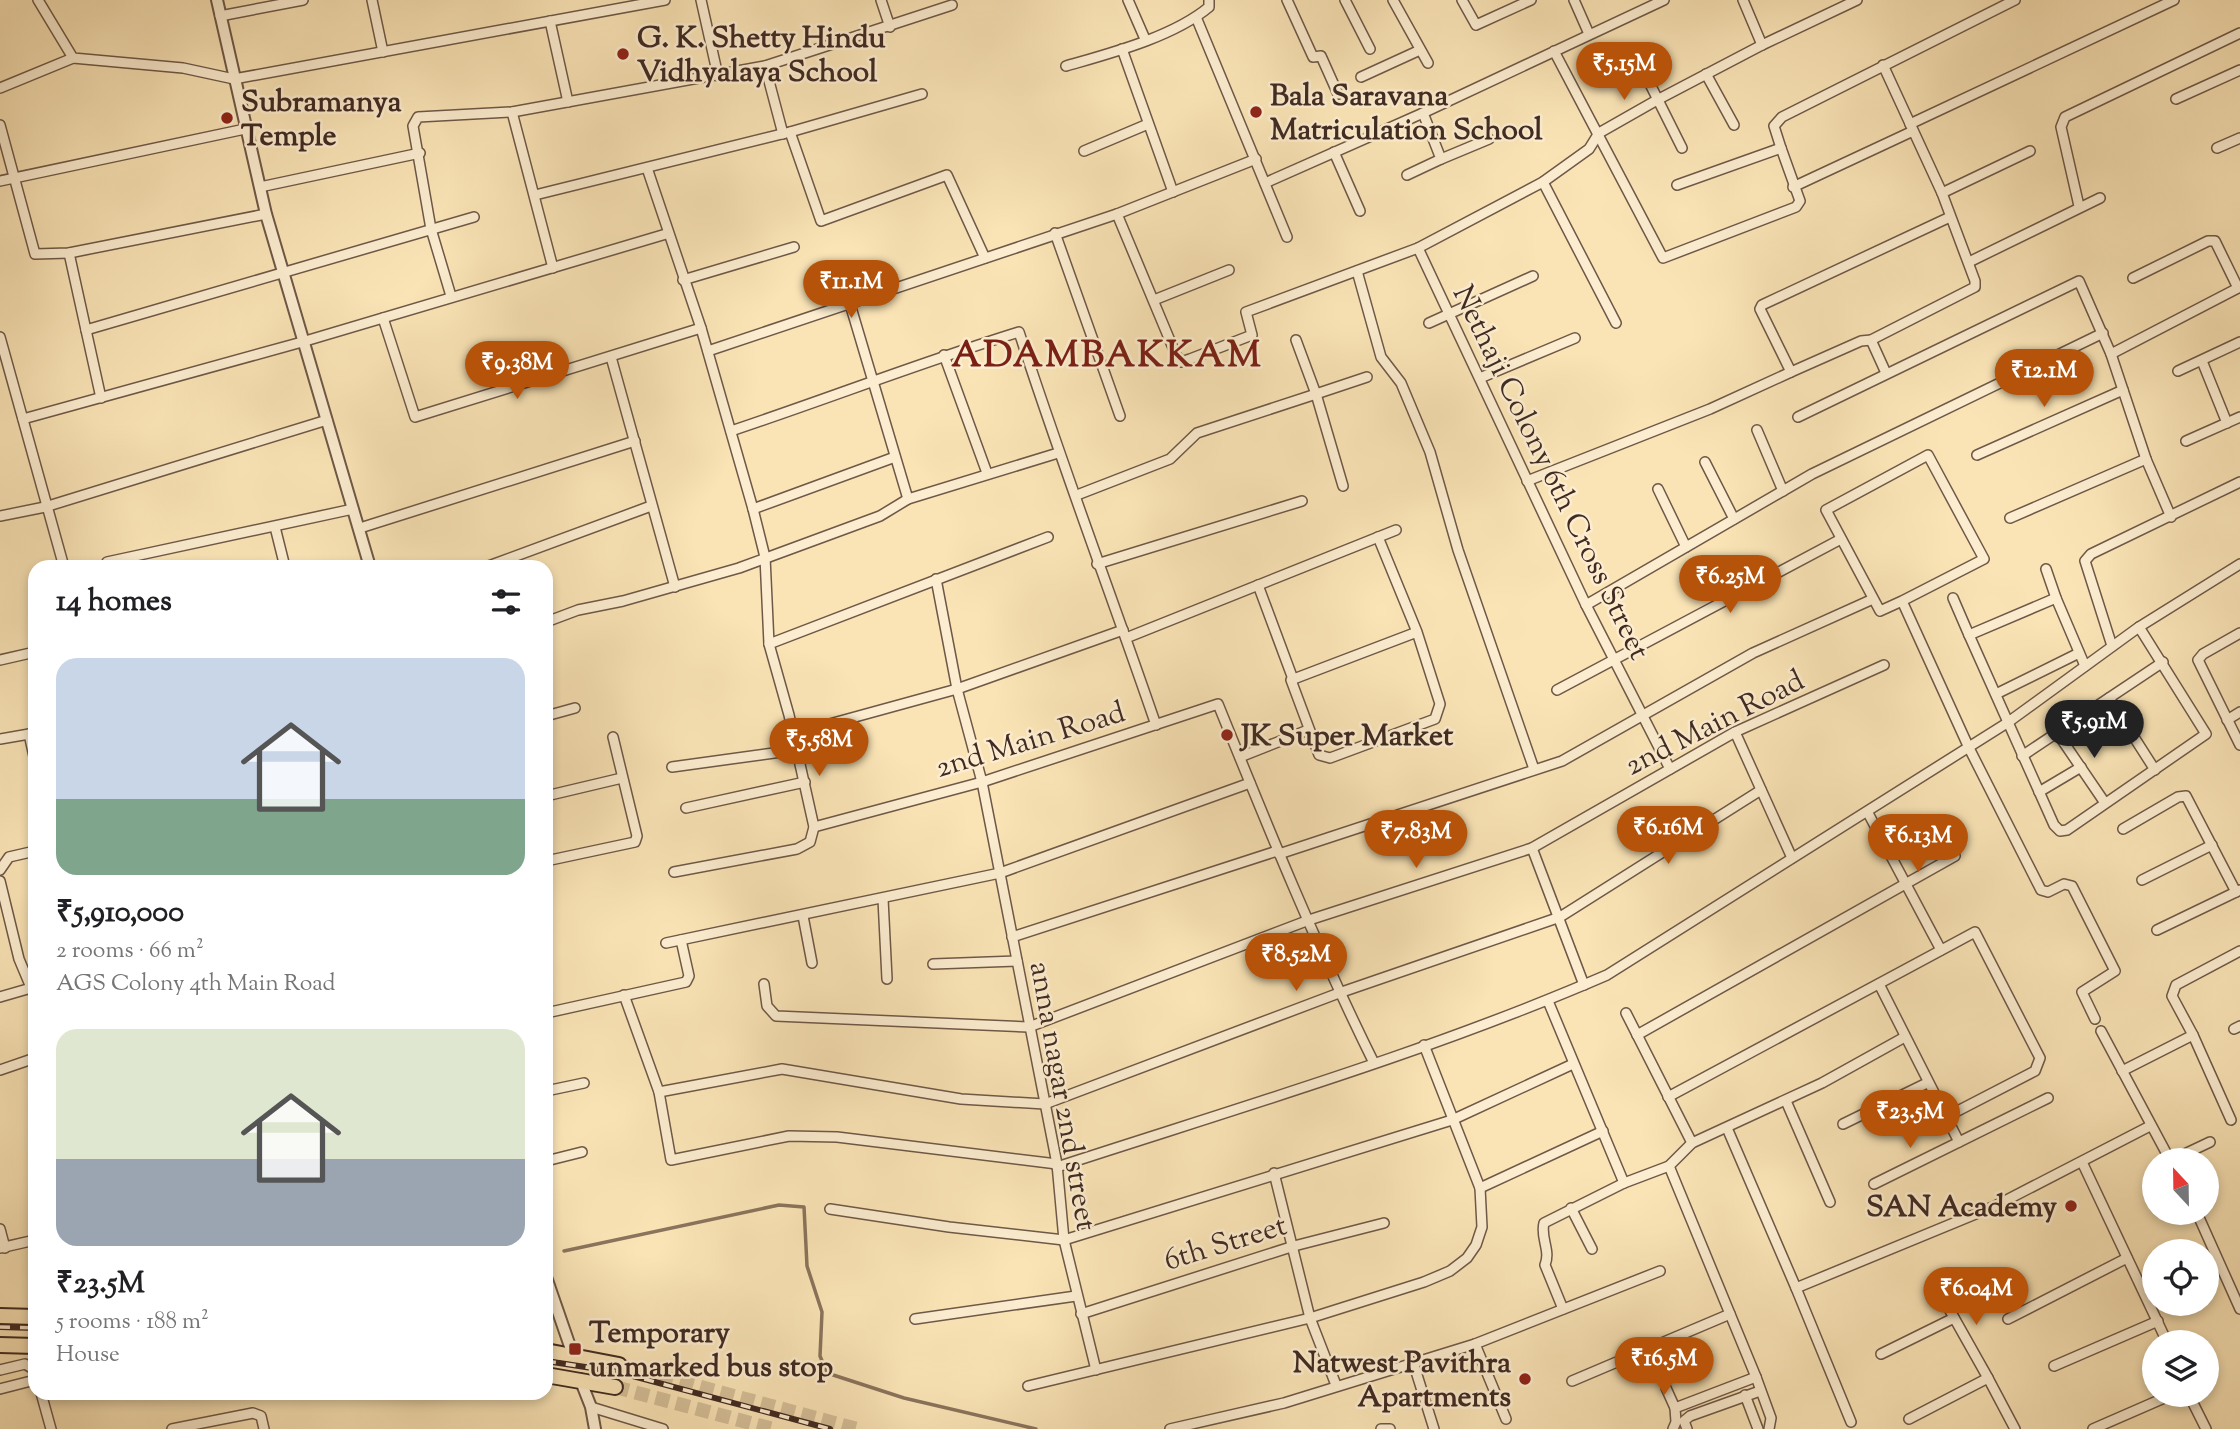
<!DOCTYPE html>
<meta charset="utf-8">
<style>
:root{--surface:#fff;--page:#f6f6f6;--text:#202124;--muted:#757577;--accent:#b45309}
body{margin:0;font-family:"Sorts Mill Goudy",serif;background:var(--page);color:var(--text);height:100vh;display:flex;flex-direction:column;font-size:26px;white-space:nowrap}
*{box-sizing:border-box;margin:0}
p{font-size:23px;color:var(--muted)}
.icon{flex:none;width:38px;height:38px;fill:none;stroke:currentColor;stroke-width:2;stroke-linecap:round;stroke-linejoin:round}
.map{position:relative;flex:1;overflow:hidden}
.side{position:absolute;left:28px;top:560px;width:525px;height:840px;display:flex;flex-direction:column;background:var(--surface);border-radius:21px;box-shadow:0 4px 10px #0003}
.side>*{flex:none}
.needle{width:46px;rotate:338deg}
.buttons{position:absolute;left:2142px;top:1148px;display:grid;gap:14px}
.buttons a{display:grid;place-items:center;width:77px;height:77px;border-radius:50%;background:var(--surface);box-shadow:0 4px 10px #0003;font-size:35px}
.price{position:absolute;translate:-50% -60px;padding:0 16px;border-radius:24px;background:var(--accent);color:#fff;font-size:23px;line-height:46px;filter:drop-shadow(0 2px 4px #0008)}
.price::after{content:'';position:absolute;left:50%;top:42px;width:21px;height:16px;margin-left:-10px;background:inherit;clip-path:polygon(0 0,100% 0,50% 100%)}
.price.on{background:#222;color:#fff}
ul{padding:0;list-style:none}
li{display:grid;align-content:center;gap:14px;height:371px;padding:0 28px}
li span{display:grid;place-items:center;height:217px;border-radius:21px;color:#555}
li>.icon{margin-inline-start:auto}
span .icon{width:126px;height:126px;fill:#fffc;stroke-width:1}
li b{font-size:30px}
h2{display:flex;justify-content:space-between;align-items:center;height:84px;padding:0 28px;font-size:30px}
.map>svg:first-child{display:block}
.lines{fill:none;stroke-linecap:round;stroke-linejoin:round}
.stream{stroke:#8a745d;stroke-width:3.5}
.primary-tunnel{stroke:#d5bf98;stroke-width:14;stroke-dasharray:14 7;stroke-linecap:butt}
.minor-casing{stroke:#6e5847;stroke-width:12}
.tertiary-casing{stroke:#6e5847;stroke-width:14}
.primary-casing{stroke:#402a22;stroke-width:18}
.minor{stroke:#fcedd0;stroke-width:9}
.tertiary{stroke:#fcedd0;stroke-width:10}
.primary{stroke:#fae4b6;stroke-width:14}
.rail-casing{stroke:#402a22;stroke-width:6}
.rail{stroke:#fcedd0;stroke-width:3.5;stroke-dasharray:10;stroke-linecap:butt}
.poi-dot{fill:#8f2418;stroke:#fcedd0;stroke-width:2.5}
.labels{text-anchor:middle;stroke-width:5;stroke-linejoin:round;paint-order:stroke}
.poi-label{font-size:30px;font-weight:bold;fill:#402a22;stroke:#fcedd0;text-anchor:start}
.street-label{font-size:30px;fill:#402a22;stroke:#fcedd0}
.district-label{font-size:37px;font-weight:bold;letter-spacing:2px;fill:#7a1f14;stroke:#fcedd0}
</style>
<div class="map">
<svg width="2240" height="1429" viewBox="0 0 2240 1429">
<rect width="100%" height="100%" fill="#fae4b6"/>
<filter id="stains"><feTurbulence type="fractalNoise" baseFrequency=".00286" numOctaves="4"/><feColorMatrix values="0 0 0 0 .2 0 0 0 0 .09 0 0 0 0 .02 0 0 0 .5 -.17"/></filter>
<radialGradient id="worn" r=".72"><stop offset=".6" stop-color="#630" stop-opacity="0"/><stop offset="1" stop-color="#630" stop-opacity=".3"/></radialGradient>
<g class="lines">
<path class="stream" d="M 564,1251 L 779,1205 L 804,1207 L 807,1266 L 822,1312 L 820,1356 L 827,1373 L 904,1398 L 1036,1429"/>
<g class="primary-tunnel">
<path d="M 619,1365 L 857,1429"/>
<path d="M 615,1387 L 773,1429"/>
</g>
<g class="minor-casing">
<g id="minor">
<path d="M 38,0 L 73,58 L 183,68 L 234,79 L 665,0"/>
<path d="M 372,0 L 383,52"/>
<path d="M 701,0 L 718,76"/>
<path d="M 881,0 L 890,27"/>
<path d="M 1128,0 L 1145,39"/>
<path d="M 1287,0 L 1313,57 L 1321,56 L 1338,94"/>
<path d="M 1345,0 L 1370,49"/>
<path d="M 1393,0 L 1428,63"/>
<path d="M 1462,0 L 1476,25 L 1531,0"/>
<path d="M 1574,0 L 1589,34"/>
<path d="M 1743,0 L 1762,45"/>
<path d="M 220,16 L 303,0"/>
<path d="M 1196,17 L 1287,237"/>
<path d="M 550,21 L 568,102"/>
<path d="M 1632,48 L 1682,148"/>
<path d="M 1122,49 L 1173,192"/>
<path d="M 1554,51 L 1663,258 L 1796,207 L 1800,201 L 1781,148"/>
<path d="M 1883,65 L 1942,193 L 1975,281 L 1975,287 L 1871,340 L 1861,341 L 1791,372 L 1760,309 L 1762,305 L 1950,217"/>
<path d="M 765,66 L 783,134"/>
<path d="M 1066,66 C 1111,53 1173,37 1209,7 L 1209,0"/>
<path d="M 1706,74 L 1734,125"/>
<path d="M 1361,77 L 1420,50"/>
<path d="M 0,88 L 73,58"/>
<path d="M 2176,99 L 2240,70"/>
<path d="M 512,112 L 553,268"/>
<path d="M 1910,124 L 2174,0"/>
<path d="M 0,125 L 35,254 L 69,253 L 266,214"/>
<path d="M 790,132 L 821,221 L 947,175 L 985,258"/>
<path d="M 2217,148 L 2240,138"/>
<path d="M 1084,151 L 1148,124"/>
<path d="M 1334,152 L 1360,211"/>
<path d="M 1441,159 L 1489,139"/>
<path d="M 647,168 L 701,328 L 753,509 L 765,557 L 769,644 L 789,715 L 814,827 L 810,842 L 797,849 L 674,872"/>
<path d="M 1407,175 L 1441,159 L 1423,113"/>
<path d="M 0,181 L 245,129"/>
<path d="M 1543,182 L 1616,323"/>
<path d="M 1265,183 L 1423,113 L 1664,0"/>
<path d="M 1677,185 L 1781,148 L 1774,126 L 1782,117 L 2015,0"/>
<path d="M 260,187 L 420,153"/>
<path d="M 1793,187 L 1913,131"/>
<path d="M 1942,193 L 2030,151"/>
<path d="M 535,195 L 790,132 L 922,94"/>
<path d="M 2079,206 L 2061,127 L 2065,117 L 2240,33"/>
<path d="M 1117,214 L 1176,355 L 1181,362 L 1190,359 L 1252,335 L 1246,312 L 1418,248 L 1543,182 L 1589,149 L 1599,133 L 1657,100 L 1762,45 L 1857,0"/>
<path d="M 1055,233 L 1120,416"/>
<path d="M 1418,248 L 1586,605 L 1670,769"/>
<path d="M 69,253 L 101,398"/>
<path d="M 1969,262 L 2100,198"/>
<path d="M 1357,271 L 1381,357 L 1401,383 L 1430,452 L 1458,550 L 1534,769"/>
<path d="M 2133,278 L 2208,241 L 2215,241 L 2238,288"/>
<path d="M 683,280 L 794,247"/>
<path d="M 451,296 L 431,229 L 413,126 L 418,117 L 512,112 L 765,66 L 952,5"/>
<path d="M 1154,300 L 1229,270"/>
<path d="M 850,304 L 908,499"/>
<path d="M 383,318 L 415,417 L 701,328"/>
<path d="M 1429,323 L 1533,276"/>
<path d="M 86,330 L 474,217"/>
<path d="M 0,337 L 64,567"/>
<path d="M 1296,340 L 1316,394 L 1367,377"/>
<path d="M 1871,340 L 1886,373"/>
<path d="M 708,351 L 1117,214 L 1256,159"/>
<path d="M 2111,354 L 2240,287"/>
<path d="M 944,355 L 987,473"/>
<path d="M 611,357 L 675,587"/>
<path d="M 2202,361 L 2227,423"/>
<path d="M 2178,371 L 2240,342"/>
<path d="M 1480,378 L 1575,338"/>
<path d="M 1798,417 L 2079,281 L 2111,354 L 2146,459 L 2171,517"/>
<path d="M 23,419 L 302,342 L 666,234"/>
<path d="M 1757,430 L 1783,491"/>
<path d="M 731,431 C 827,399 922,362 1019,332 C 1062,465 1111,594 1156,725"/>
<path d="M 2186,441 L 2240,417"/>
<path d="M 1977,455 L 2123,390"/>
<path d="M 1705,462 L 1734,519"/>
<path d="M 1527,481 L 1710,409 L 1791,372"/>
<path d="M 1658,489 L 1686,547"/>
<path d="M 1077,495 L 1170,459 L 1197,433 L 1316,394 L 1343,486"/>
<path d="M 753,509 L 895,457"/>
<path d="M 0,516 L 45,507 L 327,420"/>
<path d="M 2010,518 L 2146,459"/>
<path d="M 275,527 L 285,567"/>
<path d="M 360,528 L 635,441"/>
<path d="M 1378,537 L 1417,632 L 1440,704 L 1435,719 L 1330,758 L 1319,755 L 1291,680 L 1417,632"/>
<path d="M 107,562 L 353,509"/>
<path d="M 1097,564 L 1302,501"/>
<path d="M 486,567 L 651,506"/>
<path d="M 2046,569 L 2056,598"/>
<path d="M 936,579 L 957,689 L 982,782 L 1057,1164 L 1064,1240 L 1096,1370"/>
<path d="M 1258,585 L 1293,679"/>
<path d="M 1953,598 L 1969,635"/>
<path d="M 1902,601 L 1880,611 L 1826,510 L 1928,455 L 1984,559 L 1902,601 L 1969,748 L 2041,890 L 2048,892 L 2064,884 L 2072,886 L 2115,971 L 2082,992 L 2095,1019"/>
<path d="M 1586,605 L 1812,474 L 2103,333"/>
<path d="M 546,622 L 578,610 L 623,601 L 739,568 L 880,516 L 908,499 L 1058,453"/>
<path d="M 2240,633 L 2203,654 L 2198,660 L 2240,745"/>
<path d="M 1126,638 L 1396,530"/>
<path d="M 769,644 L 1048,537"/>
<path d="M 2112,646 L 2085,561 L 2091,554 L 2240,482"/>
<path d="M 0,660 L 35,652"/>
<path d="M 2085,666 L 2056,598 L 1969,635 L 2054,825 L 2060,831 L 2067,830 L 2206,734 L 2139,627"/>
<path d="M 1557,690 L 1841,539"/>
<path d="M 1996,694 L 2079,653"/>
<path d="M 2109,698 L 2155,770"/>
<path d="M 546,716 L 575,708"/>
<path d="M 2227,720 L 2240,712"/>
<path d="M 1735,732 L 1792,858"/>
<path d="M 29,734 L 35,761"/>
<path d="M 793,734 L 957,689 L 1123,630"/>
<path d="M 2058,734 L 2105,803"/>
<path d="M 0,739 L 35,733"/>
<path d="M 2022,756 L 2163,662"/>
<path d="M 1240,757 L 1308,730"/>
<path d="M 672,767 L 796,750"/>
<path d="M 2039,792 L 2081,767"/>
<path d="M 546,796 L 622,778"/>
<path d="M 686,808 L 805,782"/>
<path d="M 1868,813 L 1941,950"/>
<path d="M 814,827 L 982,782 L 1218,704 C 1267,825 1316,946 1374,1063"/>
<path d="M 2123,829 L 2178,797 L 2186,796 L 2236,892"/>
<path d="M 1532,848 L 1584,985"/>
<path d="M 1279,854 L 1562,761 L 1753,653 L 1873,599"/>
<path d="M 546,861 L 635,842 L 637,836 L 613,737"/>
<path d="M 0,870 L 9,857 L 35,851"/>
<path d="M 2142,880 L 2212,845"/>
<path d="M 0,881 L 19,959 L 35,997"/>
<path d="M 883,899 L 887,979"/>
<path d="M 803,916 L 812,963"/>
<path d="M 2157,930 L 2240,890"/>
<path d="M 1012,937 L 1277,851"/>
<path d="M 666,943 L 1000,873 L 1250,783"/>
<path d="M 933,964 L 1017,961"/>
<path d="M 764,984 L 767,1006 L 776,1016 L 1029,1027 L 1309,920 L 1532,848 L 1735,732 L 1884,665"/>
<path d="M 1879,984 L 1959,1142"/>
<path d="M 624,995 L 659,1092 L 671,1160 L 789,1136 L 837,1137 L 1057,1164"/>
<path d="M 0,997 L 31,988"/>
<path d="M 1548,1001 L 1624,1183"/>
<path d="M 546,1013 L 686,982 L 689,976 L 681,940"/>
<path d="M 1626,1013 L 1692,1143"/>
<path d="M 2234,1029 L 2240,1026"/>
<path d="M 2101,1031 L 2170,1160"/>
<path d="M 1637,1035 L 1955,856"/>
<path d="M 2193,1035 L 2231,1120"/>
<path d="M 0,1070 L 35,1058"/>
<path d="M 2122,1071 L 2193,1035 L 2172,996 L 2176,985 L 2240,951"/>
<path d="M 546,1091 L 584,1083"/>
<path d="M 659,1092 L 782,1069 L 961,1099 L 1045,1104 L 1339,993 L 1560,917 L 1761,790"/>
<path d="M 1668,1097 L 1975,932 L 2040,1058 L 2035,1071 L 1946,1117"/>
<path d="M 1786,1101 L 1830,1202"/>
<path d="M 1843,1124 L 1927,1083"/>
<path d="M 1727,1128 L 1796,1288 L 1995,1206 L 2150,1126"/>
<path d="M 2172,1160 L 2210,1142"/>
<path d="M 546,1161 L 582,1152"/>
<path d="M 2082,1162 L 2167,1342"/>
<path d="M 1669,1166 L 1756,1377 L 1771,1418 L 1769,1429"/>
<path d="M 1057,1167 C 1241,1107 1429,1052 1607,975 L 2007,723 L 2139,627 L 2240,564"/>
<path d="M 1274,1173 L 1310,1318 L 1336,1385"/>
<path d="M 1874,1184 L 2048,1098"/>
<path d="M 1480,1188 L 1603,1131"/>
<path d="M 1571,1208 L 1592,1249"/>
<path d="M 830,1209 L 949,1227 L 1064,1240 L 1452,1120 L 1573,1064"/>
<path d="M 2197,1213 L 2240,1309"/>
<path d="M 0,1229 L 5,1248"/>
<path d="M 0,1248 L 35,1240"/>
<path d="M 1796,1288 L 1851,1422"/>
<path d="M 1939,1291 L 1988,1378"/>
<path d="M 1563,1309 L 1545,1265 C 1551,1250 1540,1238 1544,1223 L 1624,1183 L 1669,1166 L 1692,1143 L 1822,1083 L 1903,1038"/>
<path d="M 1081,1314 L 1294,1246 L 1384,1223"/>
<path d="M 915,1319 L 1076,1296"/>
<path d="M 2008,1319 L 2127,1258"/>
<path d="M 1475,1344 L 1506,1419"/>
<path d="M 1881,1354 L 1954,1318"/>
<path d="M 1413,1362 L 1434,1429"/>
<path d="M 2054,1366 L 2158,1321"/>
<path d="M 0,1370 L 25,1364 L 35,1370"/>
<path d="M 1572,1381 L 1730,1314"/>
<path d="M 1028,1386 L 1310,1318 L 1424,1282 L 1450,1271 L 1467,1258 L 1476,1245 L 1482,1227 L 1480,1188 L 1424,1045"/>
<path d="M 1666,1388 L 1675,1408"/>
<path d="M 0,1389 L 35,1380"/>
<path d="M 41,1393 L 51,1429"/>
<path d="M 1745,1395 L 1758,1429"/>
<path d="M 2189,1395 L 2206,1429"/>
<path d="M 591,1407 L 663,1429"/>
<path d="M 1909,1419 L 1988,1378 L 2015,1429"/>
<path d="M 172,1429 L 253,1413 L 261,1416 L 264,1429"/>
<path d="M 1170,1429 L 1284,1403 L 1475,1344 L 1660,1271"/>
<path d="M 1381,1429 L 1390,1429"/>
<path d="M 1673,1429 L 1676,1422 L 1675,1408 L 1756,1377"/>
<path d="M 1687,1429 L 1684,1421 L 1690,1416 L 1760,1391"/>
<path d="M 2093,1429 L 2171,1395"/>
</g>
</g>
<g class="tertiary-casing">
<g id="tertiary">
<path d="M 217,0 L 266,214 L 370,567"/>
<path d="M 546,1277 L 573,1355"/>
<path d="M 580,1379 L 591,1407 L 595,1429"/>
</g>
</g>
<g class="primary-casing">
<g id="primary">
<path d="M 0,1316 L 35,1317"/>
<path d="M 0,1345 L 35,1346"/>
<path d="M 546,1351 L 619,1365"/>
<path d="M 546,1375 L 615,1387"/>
</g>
</g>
<use href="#minor" class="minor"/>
<use href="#tertiary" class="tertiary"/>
<use href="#primary" class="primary"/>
<g class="rail-casing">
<g id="rail">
<path d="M 0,1327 L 35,1328"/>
<path d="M 546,1361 L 618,1372 L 830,1429"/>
</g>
</g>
<use href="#rail" class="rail"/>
</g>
<g class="poi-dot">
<circle cx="623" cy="54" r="7"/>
<circle cx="1256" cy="112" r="7"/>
<circle cx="227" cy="118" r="7"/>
<circle cx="1227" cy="735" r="7"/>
<circle cx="2071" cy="1206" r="7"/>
<rect x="568" y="1342" width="14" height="14" rx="3.5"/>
<circle cx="1525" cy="1379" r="7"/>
</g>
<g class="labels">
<g class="poi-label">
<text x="637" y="47">G. K. Shetty Hindu<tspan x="637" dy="34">Vidhyalaya School</tspan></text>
<text x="1270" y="105">Bala Saravana<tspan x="1270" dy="34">Matriculation School</tspan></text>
<text x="241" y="111">Subramanya<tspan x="241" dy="34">Temple</tspan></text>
<text x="1241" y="745">JK Super Market</text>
<text x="2057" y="1216" text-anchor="end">SAN Academy</text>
<text x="589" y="1342">Temporary<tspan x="589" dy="34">unmarked bus stop</tspan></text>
<text x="1511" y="1372" text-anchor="end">Natwest Pavithra<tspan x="1511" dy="34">Apartments</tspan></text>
</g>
<g class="street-label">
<text transform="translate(1552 472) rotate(64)" y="10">Nethaji Colony 6th Cross Street</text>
<text transform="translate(1714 722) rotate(-27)" y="10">2nd Main Road</text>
<text transform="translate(1030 739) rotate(-17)" y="10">2nd Main Road</text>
<text transform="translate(1064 1096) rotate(80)" y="10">anna nagar 2nd street</text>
<text transform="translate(1225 1242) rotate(-17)" y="10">6th Street</text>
</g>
<g class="district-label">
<text x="1107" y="366">ADAMBAKKAM</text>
</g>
</g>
<rect width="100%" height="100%" filter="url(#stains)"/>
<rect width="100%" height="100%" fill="url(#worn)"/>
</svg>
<div class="buttons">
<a><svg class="needle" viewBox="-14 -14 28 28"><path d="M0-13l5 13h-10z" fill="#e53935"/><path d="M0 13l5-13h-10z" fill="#757577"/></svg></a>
<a><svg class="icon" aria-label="locate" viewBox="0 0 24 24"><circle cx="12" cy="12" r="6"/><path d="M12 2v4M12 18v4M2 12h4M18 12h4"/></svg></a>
<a><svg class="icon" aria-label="layers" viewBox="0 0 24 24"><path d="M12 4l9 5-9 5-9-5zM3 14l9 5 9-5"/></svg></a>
</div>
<b class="price" style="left:1624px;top:102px">₹5.15M</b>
<b class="price" style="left:851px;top:320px">₹11.1M</b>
<b class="price" style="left:517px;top:401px">₹9.38M</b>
<b class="price" style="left:2044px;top:409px">₹12.1M</b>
<b class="price" style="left:1730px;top:615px">₹6.25M</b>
<b class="price on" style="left:2094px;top:760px">₹5.91M</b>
<b class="price" style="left:819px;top:778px">₹5.58M</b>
<b class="price" style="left:1668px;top:866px">₹6.16M</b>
<b class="price" style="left:1416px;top:870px">₹7.83M</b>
<b class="price" style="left:1918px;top:874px">₹6.13M</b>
<b class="price" style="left:1296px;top:993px">₹8.52M</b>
<b class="price" style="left:1910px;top:1150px">₹23.5M</b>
<b class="price" style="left:1976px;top:1327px">₹6.04M</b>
<b class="price" style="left:1664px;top:1397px">₹16.5M</b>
<section class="side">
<h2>14 homes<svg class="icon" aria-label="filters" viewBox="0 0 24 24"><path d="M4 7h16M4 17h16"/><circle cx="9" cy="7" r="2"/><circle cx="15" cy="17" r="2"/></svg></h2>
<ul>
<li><span style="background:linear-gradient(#c9d6e8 65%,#7fa58c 0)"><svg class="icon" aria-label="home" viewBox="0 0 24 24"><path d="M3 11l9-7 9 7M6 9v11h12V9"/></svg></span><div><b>₹5,910,000</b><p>2 rooms · 66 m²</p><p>AGS Colony 4th Main Road</p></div></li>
<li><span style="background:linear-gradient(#dfe7d0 60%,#9aa5b1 0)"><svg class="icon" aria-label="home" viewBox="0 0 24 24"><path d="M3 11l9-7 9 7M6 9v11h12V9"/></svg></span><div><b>₹23.5M</b><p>5 rooms · 188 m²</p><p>House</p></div></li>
</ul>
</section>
</div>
